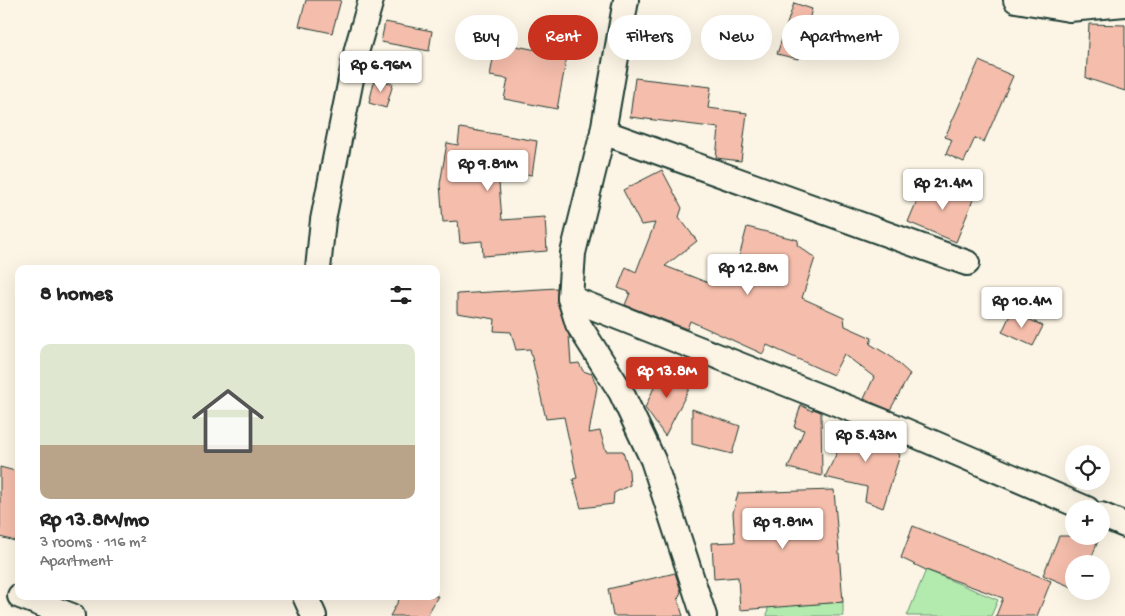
<!DOCTYPE html>
<meta charset="utf-8">
<style>
:root{--surface:#fff;--page:#f6f6f6;--text:#222;--muted:#767676;--line:#e0e0e0;--accent:#c8321e}
body{margin:0;font-family:"Gochi Hand",sans-serif;background:var(--page);color:var(--text);height:100vh;display:flex;flex-direction:column;font-size:19px;white-space:nowrap}
*{box-sizing:border-box;margin:0}
p{font-size:16px;color:var(--muted)}
.icon{flex:none;width:28px;height:28px;fill:none;stroke:currentColor;stroke-width:2;stroke-linecap:round;stroke-linejoin:round}
.map{position:relative;flex:1;overflow:hidden}
.panel{position:absolute;left:15px;top:265px;width:425px;height:335px;display:flex;flex-direction:column;background:var(--surface);border-radius:10px;box-shadow:0 5px 20px #0002}
.panel>*{flex:none}
.top-card{position:absolute;left:455px;top:15px;width:475px;height:45px;display:flex;gap:10px}
.controls{position:absolute;left:1065px;top:445px;display:grid;gap:10px}
.controls a{display:grid;place-items:center;width:45px;height:45px;border-radius:50%;background:var(--surface);box-shadow:0 5px 20px #0002;font-size:25px}
.price{position:absolute;translate:-50% -42px;padding:0 11px;border-radius:5px;background:#fff;color:#222;font-size:16px;line-height:32px;filter:drop-shadow(0 1px 2px #0008)}
.price::after{content:'';position:absolute;left:50%;top:30px;width:15px;height:11px;margin-left:-8px;background:inherit;clip-path:polygon(0 0,100% 0,50% 100%)}
.price.on{background:var(--accent);color:#fff}
ul{padding:0;list-style:none}
li{display:grid;align-content:center;gap:10px;height:265px;padding:0 25px}
li+li{border-top:1px solid var(--line)}
li span{display:grid;place-items:center;height:155px;border-radius:10px;color:#555}
li>.icon{margin-inline-start:auto}
span .icon{width:90px;height:90px;fill:#fffc;stroke-width:1}
li b{font-size:21px}
h2{display:flex;justify-content:space-between;align-items:center;height:60px;padding:0 25px;font-size:21px}
.pill{padding:0 18px;border-radius:22px;background:var(--surface);box-shadow:0 5px 20px #0002;font-size:18px;line-height:45px}
.pill.on{background:var(--accent);color:#fff}
.map>svg:first-child{display:block}
.green{fill:#b3eaae;stroke:#699471}
.building{fill:#f5bdab;stroke:#1f3d34}
.lines{fill:none;stroke-linecap:round;stroke-linejoin:round}
.street-casing{stroke:#1f3d34;stroke-width:28}
.street{stroke:#fcf5e5;stroke-width:24}
</style>
<div class="map">
<svg width="1125" height="616" viewBox="0 0 1125 616">
<rect width="100%" height="100%" fill="#fcf5e5"/>
<filter id="ink" filterUnits="userSpaceOnUse"><feTurbulence type="fractalNoise" baseFrequency=".02" numOctaves="2"/><feDisplacementMap in="SourceGraphic" scale="10" xChannelSelector="R" yChannelSelector="G"/><feConvolveMatrix kernelMatrix="1 2 1 2 8 2 1 2 1" color-interpolation-filters="sRGB"/></filter>
<g filter="url(#ink)">
<g class="green">
<path d="M 926,570 L 998,600 L 991,616 L 907,616 Z"/>
<path d="M 843,602 L 843,616 L 767,616 L 768,607 Z"/>
</g>
<g class="building">
<path d="M 306,0 L 341,0 L 332,33 L 299,26 Z"/>
<path d="M 794,3 L 812,9 L 798,59 L 777,54 Z"/>
<path d="M 385,22 L 432,31 L 429,51 L 381,42 Z"/>
<path d="M 1089,24 L 1125,25 L 1125,91 L 1086,78 Z"/>
<path d="M 496,42 L 567,56 L 557,109 L 504,99 L 508,79 L 490,76 Z"/>
<path d="M 979,61 L 1013,76 L 984,142 L 975,138 L 964,162 L 946,154 L 952,140 L 945,137 Z"/>
<path d="M 375,78 L 393,84 L 386,108 L 369,103 Z"/>
<path d="M 635,78 L 711,87 L 708,108 L 747,113 L 741,161 L 716,158 L 719,128 L 630,117 Z"/>
<path d="M 460,128 L 537,141 L 532,175 L 498,170 L 502,220 L 545,217 L 547,251 L 483,256 L 482,241 L 460,243 L 458,221 L 443,222 L 440,184 L 447,143 L 458,145 Z"/>
<path d="M 662,170 L 682,208 L 679,217 L 697,241 L 665,266 L 711,284 L 715,276 L 732,284 L 747,227 L 798,240 L 797,245 L 815,258 L 802,298 L 844,317 L 845,326 L 872,338 L 870,344 L 890,356 L 910,374 L 890,410 L 864,399 L 874,377 L 844,354 L 833,375 L 767,345 L 763,354 L 690,321 L 687,329 L 625,305 L 630,293 L 628,294 L 629,292 L 618,288 L 626,267 L 636,272 L 655,223 L 641,225 L 623,190 Z"/>
<path d="M 938,179 L 975,195 L 956,242 L 908,222 L 918,198 L 928,202 Z"/>
<path d="M 557,288 L 557,302 L 569,335 L 571,364 L 579,363 L 583,371 L 592,374 L 597,387 L 589,433 L 600,431 L 606,451 L 623,451 L 629,471 L 630,485 L 614,493 L 613,504 L 581,508 L 573,479 L 577,478 L 564,417 L 546,419 L 530,349 L 516,350 L 511,332 L 494,331 L 495,319 L 457,313 L 457,294 Z"/>
<path d="M 1012,311 L 1043,326 L 1033,346 L 1002,332 Z"/>
<path d="M 662,369 L 686,380 L 686,385 L 690,387 L 665,436 L 645,408 Z"/>
<path d="M 801,405 L 812,411 L 813,409 L 821,412 L 822,476 L 788,468 L 804,430 L 794,427 Z"/>
<path d="M 692,409 L 740,426 L 732,454 L 692,444 Z"/>
<path d="M 851,424 L 883,436 L 900,455 L 883,508 L 865,501 L 867,487 L 825,477 Z"/>
<path d="M 0,467 L 19,472 L 19,530 L 15,541 L 0,537 Z"/>
<path d="M 834,490 L 843,602 L 740,610 L 738,577 L 714,579 L 712,543 L 735,542 L 733,513 L 738,493 Z"/>
<path d="M 913,526 L 1051,581 L 1037,616 L 996,616 L 1003,598 L 926,570 L 901,558 Z"/>
<path d="M 1059,536 L 1100,536 L 1089,564 L 1074,564 L 1074,588 L 1043,575 Z"/>
<path d="M 675,573 L 681,591 L 678,600 L 683,616 L 613,616 L 608,589 Z"/>
<path d="M 401,596 L 438,596 L 427,616 L 390,616 Z"/>
</g>
<g class="lines">
<g class="street-casing">
<g id="street">
<path d="M 626,0 L 603,132 L 573,253 L 570,298 L 578,324 L 621,392 L 653,460 L 704,616"/>
<path d="M 1016,0 L 1069,9 L 1125,4"/>
<path d="M 603,132 L 967,263"/>
<path d="M 318,269 L 323,220 L 357,49 L 371,0"/>
<path d="M 570,298 L 894,426 L 1087,509"/>
<path d="M 1101,515 L 1125,525"/>
<path d="M 20,596 L 72,616"/>
<path d="M 305,596 L 314,616"/>
</g>
</g>
<use href="#street" class="street"/>
</g>
</g>
</svg>
<div class="controls">
<a><svg class="icon" aria-label="locate" viewBox="0 0 24 24"><circle cx="12" cy="12" r="6"/><path d="M12 2v4M12 18v4M2 12h4M18 12h4"/></svg></a>
<a>+</a>
<a>−</a>
</div>
<b class="price" style="left:381px;top:93px">Rp 6.96M</b>
<b class="price" style="left:488px;top:192px">Rp 9.81M</b>
<b class="price" style="left:943px;top:211px">Rp 21.4M</b>
<b class="price" style="left:748px;top:296px">Rp 12.8M</b>
<b class="price" style="left:1022px;top:329px">Rp 10.4M</b>
<b class="price on" style="left:667px;top:399px">Rp 13.8M</b>
<b class="price" style="left:866px;top:463px">Rp 5.43M</b>
<b class="price" style="left:783px;top:550px">Rp 9.81M</b>
<div class="top-card">
<a class="pill">Buy</a>
<a class="pill on">Rent</a>
<a class="pill">Filters</a>
<a class="pill">New</a>
<a class="pill">Apartment</a>
</div>
<section class="panel">
<h2>8 homes<svg class="icon" aria-label="filters" viewBox="0 0 24 24"><path d="M4 7h16M4 17h16"/><circle cx="9" cy="7" r="2"/><circle cx="15" cy="17" r="2"/></svg></h2>
<ul>
<li><span style="background:linear-gradient(#dfe7d0 65%,#b9a48a 0)"><svg class="icon" aria-label="home" viewBox="0 0 24 24"><path d="M3 11l9-7 9 7M6 9v11h12V9"/></svg></span><div><b>Rp 13.8M/mo</b><p>3 rooms · 116 m²</p><p>Apartment</p></div></li>
</ul>
</section>
</div>
